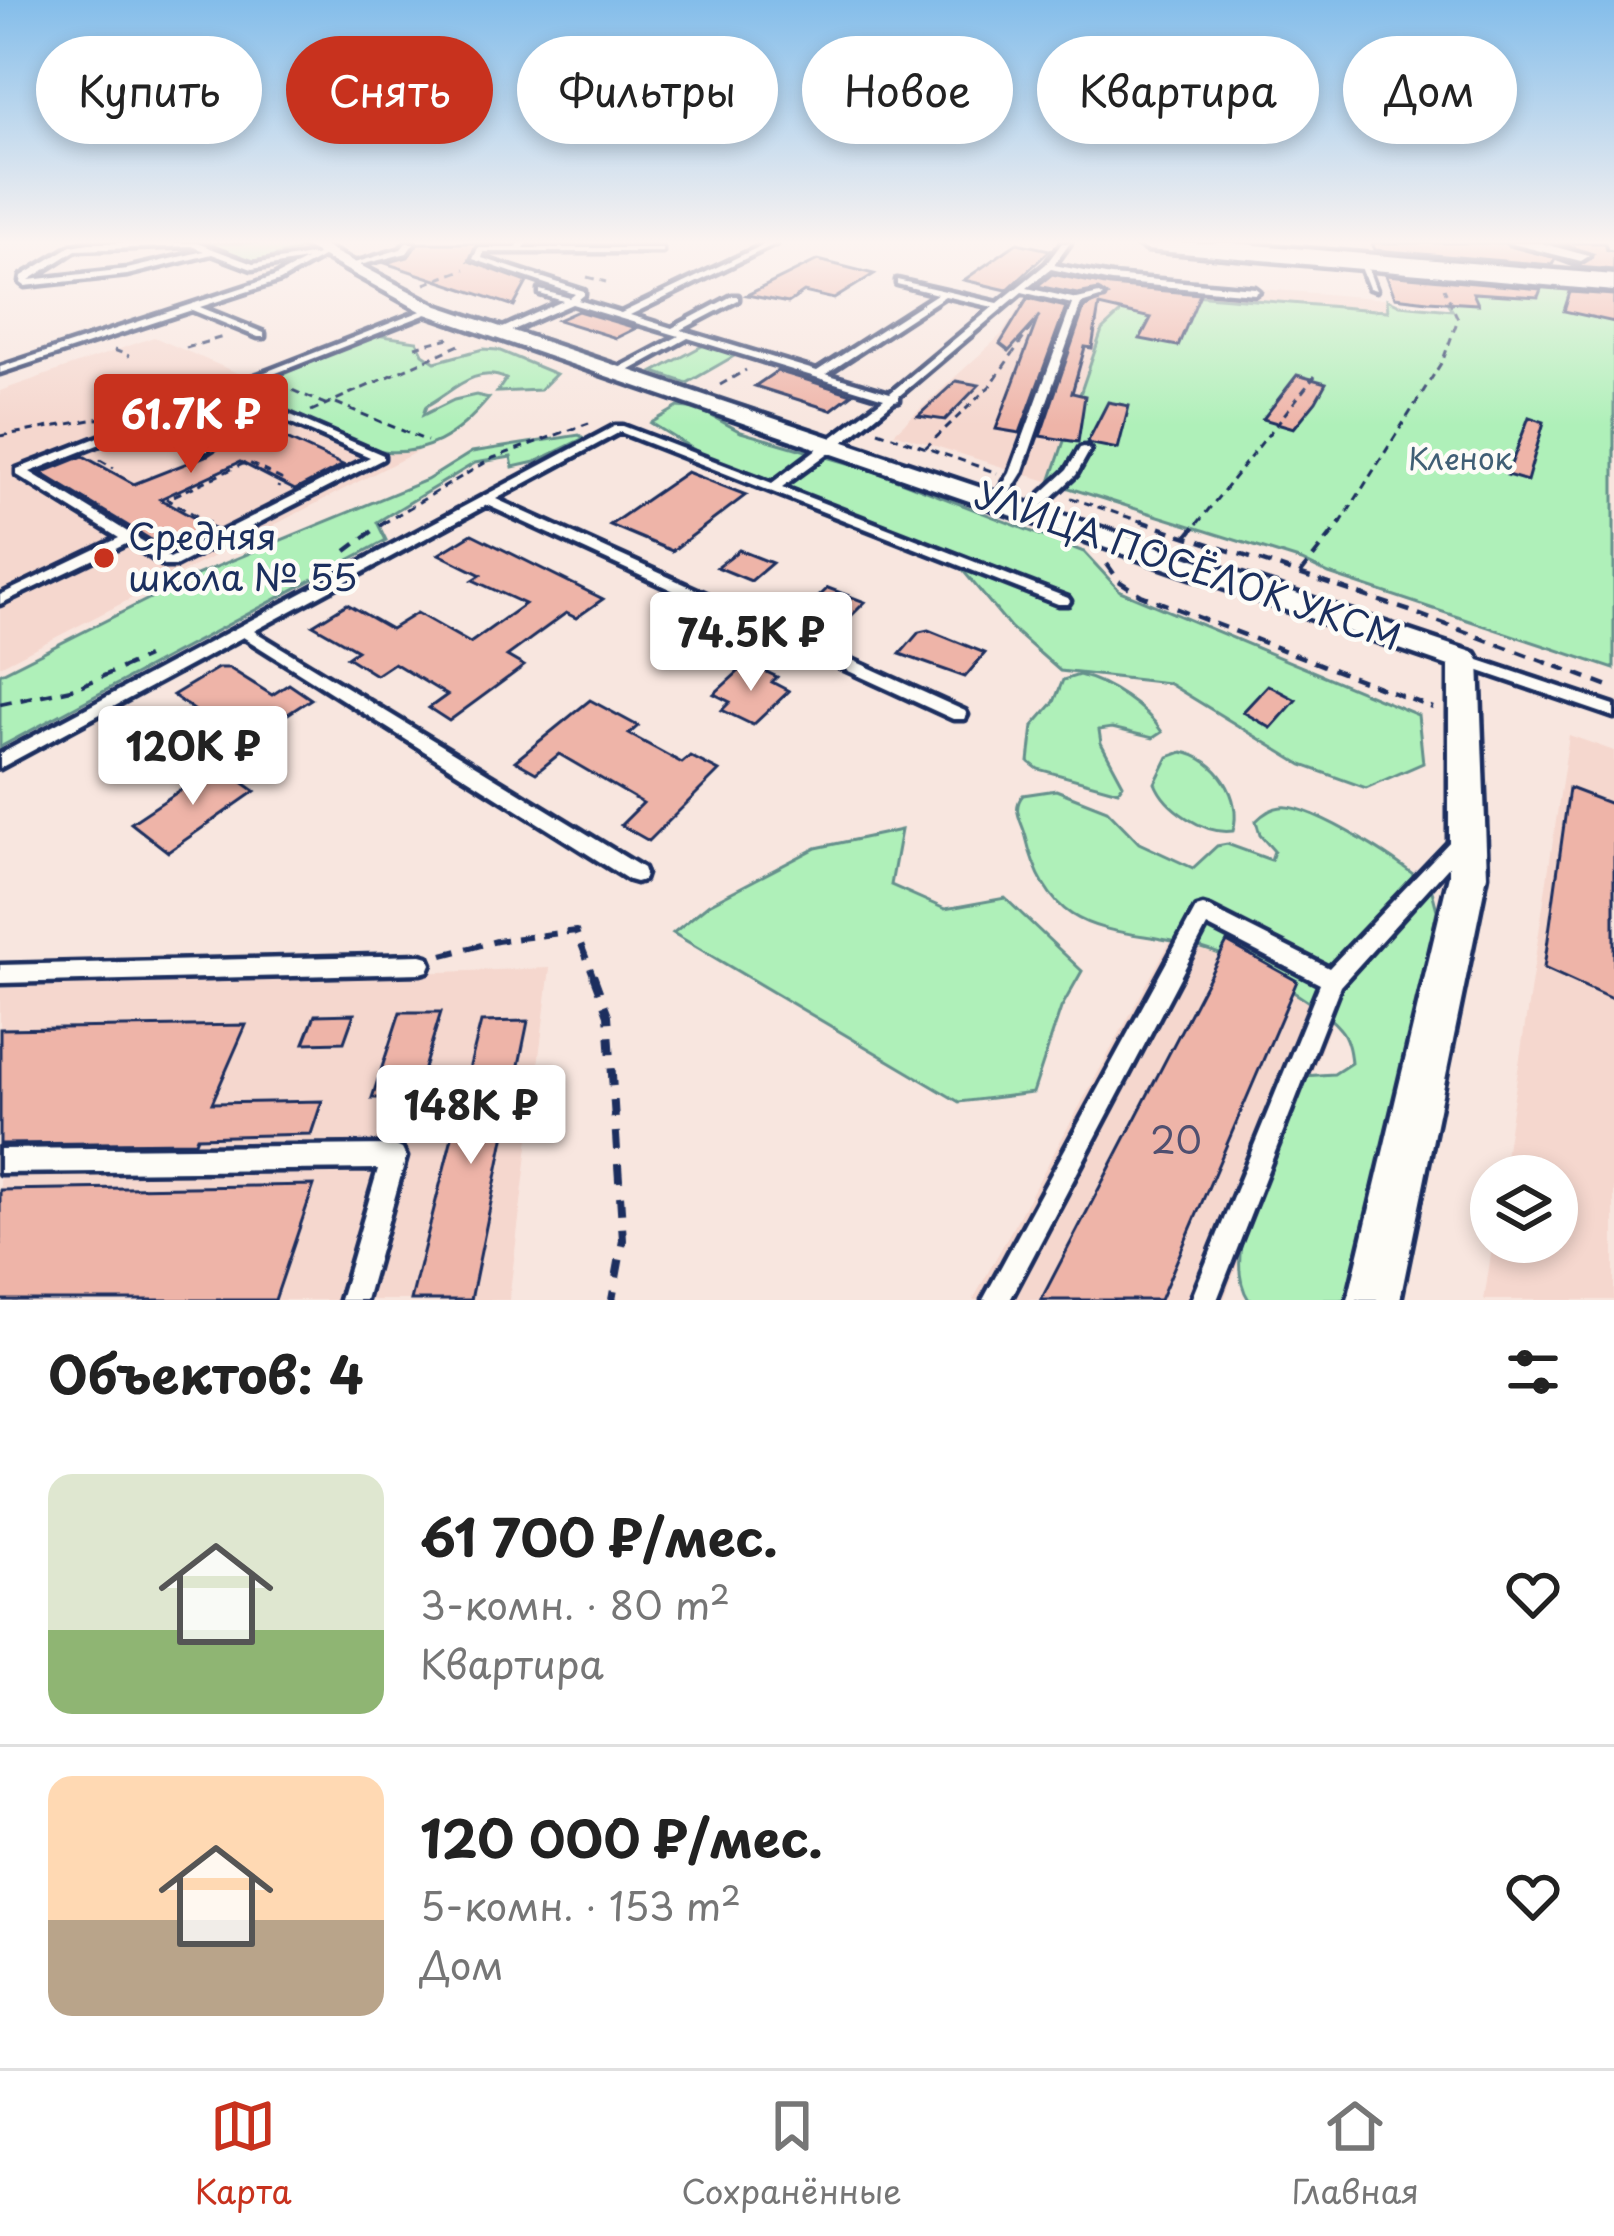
<!DOCTYPE html>
<html lang="ru">
<meta charset="utf-8">
<style>
:root{--surface:#fff;--page:#f6f6f6;--text:#222;--muted:#767676;--line:#e0e0e0;--accent:#c8321e}
body{margin:0;font-family:"Playpen Sans",sans-serif;background:var(--page);color:var(--text);height:100vh;display:flex;flex-direction:column;font-size:45px;white-space:nowrap}
*{box-sizing:border-box;margin:0}
p{font-size:39px;color:var(--muted)}
.icon{flex:none;width:66px;height:66px;fill:none;stroke:currentColor;stroke-width:2;stroke-linecap:round;stroke-linejoin:round}
.map{position:relative;height:1300px;overflow:hidden}
.details{display:flex;flex-direction:column;background:var(--surface);flex:1}
.details>*{flex:none}
.guide{position:absolute;left:36px;top:36px;width:1542px;height:108px;display:flex;gap:24px}
.buttons{position:absolute;left:1470px;top:1155px;display:grid;gap:24px}
.buttons a{display:grid;place-items:center;width:108px;height:108px;border-radius:50%;background:var(--surface);box-shadow:0 6px 18px #0003;font-size:60px}
.price{position:absolute;translate:-50% -102px;padding:0 27px;border-radius:12px;background:#fff;color:#222;font-size:39px;line-height:78px;filter:drop-shadow(0 3px 6px #0008)}
.price::after{content:'';position:absolute;left:50%;top:72px;width:36px;height:27px;margin-left:-18px;background:inherit;clip-path:polygon(0 0,100% 0,50% 100%)}
.price.current{background:var(--accent);color:#fff}
ul{padding:0;list-style:none}
li{display:flex;align-items:center;gap:36px;height:300px;padding:0 48px}
li+li{border-top:3px solid var(--line)}
li span{display:grid;place-items:center;flex:none;width:336px;height:240px;border-radius:24px;color:#555}
li>.icon{margin-inline-start:auto}
span .icon{width:144px;height:144px;fill:#fffc;stroke-width:1}
li b{font-size:51px}
h2{display:flex;justify-content:space-between;align-items:center;height:144px;padding:0 48px;font-size:51px}
.tag{padding:0 42px;border-radius:54px;background:var(--surface);box-shadow:0 6px 18px #0003;font-size:42px;line-height:108px}
.tag.current{background:var(--accent);color:#fff}
.dock{display:flex;justify-content:space-around;align-items:center;height:168px;border-top:3px solid var(--line);background:var(--surface);font-size:33px;color:var(--muted)}
.dock a{display:grid;justify-items:center;gap:6px}
.dock .current{color:var(--accent)}
.map>svg:first-child{display:block}
.built{fill:#f5d7ce}
.green{fill:#aff0b9;stroke:#65908c;stroke-width:3}
.building{fill:#eeb4a8;stroke:#1b2f5e;stroke-width:3}
.lines{fill:none;stroke-linecap:round;stroke-linejoin:round}
.service-casing{stroke:#1b2f5e;stroke-width:9}
.minor-casing{stroke:#1b2f5e;stroke-width:9}
.secondary-casing{stroke:#1b2f5e;stroke-width:9}
.path-far3{stroke:#1b2f5e;stroke-width:3;stroke-dasharray:8 6;stroke-linecap:butt}
.path-far2{stroke:#1b2f5e;stroke-width:4.5;stroke-dasharray:12 9;stroke-linecap:butt}
.path-far1{stroke:#1b2f5e;stroke-width:6;stroke-dasharray:15 10;stroke-linecap:butt}
.path{stroke:#1b2f5e;stroke-width:8;stroke-dasharray:18 14;stroke-linecap:butt}
.service{fill:#fdfcf7;fill-rule:evenodd}
.minor{fill:#fdfcf7;fill-rule:evenodd}
.secondary{fill:#fdfcf7;fill-rule:evenodd}
.poi-dot{fill:#c8321e;stroke:#fdfcf7;stroke-width:4.5}
.labels{text-anchor:middle;stroke-width:9;stroke-linejoin:round;paint-order:stroke}
.far-park-label{font-size:30px;fill:#405f75;stroke:#fdfcf7}
.poi-label{font-size:36px;fill:#1b2f5e;stroke:#fdfcf7;text-anchor:start}
.street-label{font-size:36px;fill:#1b2f5e;stroke:#fdfcf7}
.near-number-label{font-size:36px;fill:#505070}
</style>
<div class="map">
<svg width="1614" height="1300" viewBox="0 0 1614 1300">
<rect width="100%" height="100%" fill="#f8e6df"/>
<filter id="ink" filterUnits="userSpaceOnUse"><feTurbulence type="fractalNoise" baseFrequency=".00833" numOctaves="2"/><feDisplacementMap in="SourceGraphic" scale="24" xChannelSelector="R" yChannelSelector="G"/><feConvolveMatrix kernelMatrix="1 2 1 2 8 2 1 2 1" color-interpolation-filters="sRGB"/></filter>
<g filter="url(#ink)">
<g class="built">
<path d="M 1074,274 L 1387,299 L 1389,311 L 1144,291 L 1102,330 L 1050,482 L 894,433 L 1001,335 L 1029,293 L 1066,298 Z"/>
<path d="M 154,337 L 418,451 L 0,666 L 0,391 Z"/>
<path d="M 1569,735 L 1614,751 L 1614,1300 L 1484,1300 L 1493,1242 L 1557,1242 L 1557,1176 L 1502,1176 Z"/>
<path d="M 1192,902 L 1348,980 L 1224,1300 L 973,1300 Z"/>
<path d="M 550,968 L 509,1300 L 0,1300 L 0,988 Z"/>
</g>
<g class="green">
<path d="M 196,243 L 292,243 L 303,249 L 253,262 Z"/>
<path d="M 1431,276 L 1614,292 L 1614,669 L 1329,574 L 1302,561 L 1050,482 L 1102,330 L 1144,291 L 1388,311 L 1387,299 L 1400,305 L 1452,310 Z"/>
<path d="M 376,335 L 417,341 L 423,354 L 435,362 L 483,349 L 498,350 L 556,374 L 540,390 L 497,392 L 506,379 C 475,364 451,393 426,406 L 423,415 L 454,400 L 476,395 L 489,398 C 408,497 338,437 245,396 L 245,390 Z"/>
<path d="M 704,345 L 736,355 L 687,383 L 654,372 Z"/>
<path d="M 678,407 L 699,409 L 741,432 L 872,470 L 1084,552 L 1120,591 L 1418,715 L 1423,763 L 1366,788 L 1302,765 L 1168,683 L 1060,671 L 1011,628 L 960,567 L 719,465 L 651,423 Z"/>
<path d="M 579,435 L 584,438 L 535,462 L 513,467 L 511,457 L 475,463 L 377,522 L 386,540 L 0,747 L 0,674 L 194,576 L 427,480 L 472,452 Z"/>
<path d="M 1079,675 C 1108,682 1146,707 1162,732 L 1153,738 L 1112,728 L 1099,730 L 1101,743 L 1123,784 L 1118,791 L 1038,769 L 1029,762 L 1033,726 L 1054,702 L 1063,680 Z"/>
<path d="M 1182,752 C 1217,758 1243,798 1233,831 C 1205,835 1165,809 1155,783 L 1168,757 Z"/>
<path d="M 1056,790 L 1107,810 L 1139,843 L 1193,868 L 1217,846 L 1227,844 L 1271,860 L 1274,851 L 1260,835 L 1256,821 C 1262,815 1271,808 1281,807 C 1309,802 1414,869 1432,891 L 1437,910 L 1359,1300 L 1249,1300 C 1215,1250 1282,1129 1303,1076 L 1334,1074 L 1351,1063 C 1350,1051 1348,1038 1340,1029 C 1316,1000 1241,960 1205,949 C 1122,923 1052,949 1026,837 C 1022,821 1011,809 1023,795 Z"/>
<path d="M 901,830 L 891,885 L 945,909 L 1005,898 L 1082,971 L 1061,1008 L 1033,1093 L 959,1102 L 673,933 L 709,904 L 816,848 Z"/>
</g>
<g class="building">
<path d="M 418,243 L 500,243 L 478,244 L 469,261 L 527,282 L 514,306 L 385,263 L 408,257 Z"/>
<path d="M 1017,243 L 1050,250 L 1007,290 L 964,280 Z"/>
<path d="M 1372,243 L 1505,243 L 1580,265 L 1593,254 L 1559,243 L 1605,243 L 1607,250 L 1614,251 L 1614,270 L 1577,267 L 1555,259 L 1552,265 L 1375,250 Z"/>
<path d="M 818,260 L 874,274 L 834,299 L 804,292 L 788,303 L 747,295 Z"/>
<path d="M 1052,274 L 1110,286 L 1200,294 L 1178,346 L 1140,339 L 1151,318 L 1099,306 L 1092,348 L 1085,347 L 1072,393 L 1085,396 L 1078,442 L 1040,436 L 1084,308 L 1107,296 L 1098,290 L 1077,294 L 1037,286 Z"/>
<path d="M 1386,275 L 1541,289 L 1538,297 L 1473,293 L 1478,304 L 1428,301 L 1395,297 Z"/>
<path d="M 1570,292 L 1614,295 L 1614,322 L 1564,311 Z"/>
<path d="M 1028,298 L 1066,307 L 1020,433 L 996,429 L 1037,320 L 1009,351 L 1000,344 Z"/>
<path d="M 578,311 L 636,328 L 616,338 L 558,320 Z"/>
<path d="M 777,371 L 807,380 L 852,394 L 831,410 L 755,386 Z"/>
<path d="M 1297,375 L 1326,383 L 1316,401 L 1294,428 L 1263,419 Z"/>
<path d="M 956,381 L 979,385 L 945,420 L 918,416 Z"/>
<path d="M 1108,402 L 1129,406 L 1118,449 L 1087,443 Z"/>
<path d="M 211,404 L 343,465 L 295,490 L 240,462 L 160,499 L 216,530 L 171,552 L 41,473 L 83,456 L 134,484 L 208,455 L 224,445 L 173,419 Z"/>
<path d="M 1529,417 L 1544,422 L 1527,481 L 1507,475 Z"/>
<path d="M 687,472 L 746,495 L 672,551 L 610,525 Z"/>
<path d="M 472,534 L 603,599 L 576,618 L 566,613 L 507,656 L 524,666 L 449,721 L 429,708 L 447,695 L 394,663 L 376,675 L 347,657 L 357,650 L 313,625 L 347,604 L 391,629 L 417,613 L 470,643 L 525,604 L 473,580 L 481,575 L 439,554 Z"/>
<path d="M 739,550 L 772,563 L 751,581 L 717,567 Z"/>
<path d="M 828,588 L 865,602 L 845,622 L 808,607 Z"/>
<path d="M 928,630 L 985,653 L 965,677 L 900,654 L 919,632 Z"/>
<path d="M 748,663 L 777,677 L 772,682 L 789,691 L 753,725 L 722,710 L 730,702 L 714,694 Z"/>
<path d="M 218,668 L 229,668 L 272,695 L 289,684 L 311,699 L 231,751 L 188,719 L 198,713 L 173,695 Z"/>
<path d="M 1268,685 L 1296,700 L 1271,728 L 1243,712 Z"/>
<path d="M 590,700 L 638,726 L 629,734 L 682,763 L 690,756 L 719,771 L 649,841 L 621,825 L 643,803 L 559,754 L 536,773 L 515,761 Z"/>
<path d="M 218,765 L 255,791 L 168,852 L 131,823 Z"/>
<path d="M 1569,788 L 1614,805 L 1614,1000 L 1544,968 Z"/>
<path d="M 1227,942 L 1297,981 L 1160,1300 L 1041,1300 Z"/>
<path d="M 400,1012 L 441,1012 L 415,1098 L 372,1098 Z"/>
<path d="M 354,1014 L 344,1042 L 304,1043 L 315,1015 Z"/>
<path d="M 528,1021 L 471,1300 L 411,1300 L 481,1022 Z"/>
<path d="M 246,1025 L 212,1103 L 322,1101 L 311,1134 L 197,1137 L 195,1142 L 0,1144 L 0,1029 Z"/>
<path d="M 314,1185 L 275,1300 L 0,1300 L 0,1190 Z"/>
</g>
<g class="lines">
<g class="service-casing">
<g id="service">
<path d="M 89,243 L 197,243 L 253,264 L 310,255 L 314,256 L 324,252 L 328,254 L 280,281 L 200,307 L 264,333 L 264,337 L 258,337 L 192,310 L 0,373 L 0,367 L 274,277 L 306,260 L 252,269 L 212,254 L 127,275 L 25,286 L 21,283 L 22,276 L 71,246 ZM 191,246 L 204,251 L 127,269 L 29,280 L 76,250 Z"/>
<path d="M 406,243 L 414,243 L 407,253 L 348,268 L 344,266 L 401,249 Z"/>
<path d="M 519,243 L 527,243 L 524,248 L 662,248 L 662,252 L 484,252 L 482,258 L 584,291 L 584,295 L 578,300 L 621,313 L 767,243 L 777,243 L 630,315 L 672,328 L 732,296 L 738,296 L 738,300 L 681,330 L 817,371 L 937,294 L 897,284 L 897,280 L 998,303 L 1046,264 L 1062,243 L 1070,243 L 1054,265 L 1111,276 L 1255,288 L 1259,291 L 1255,294 L 1111,282 L 1051,269 L 1027,288 L 1077,299 L 1099,294 L 1103,297 L 1081,304 L 1022,473 L 1002,505 L 994,505 L 992,502 L 1010,473 L 1072,304 L 1022,292 L 899,396 L 899,400 L 894,401 L 849,438 L 782,487 L 1068,598 L 1070,601 L 1068,604 L 1058,604 L 620,432 L 496,499 L 965,711 L 967,715 L 965,719 L 953,719 L 487,505 L 254,631 L 643,868 L 645,874 L 643,880 L 636,882 L 629,880 L 243,637 L 0,768 L 0,754 L 615,426 L 623,426 L 772,483 L 884,398 L 688,338 L 621,375 L 613,375 L 613,371 L 679,336 L 572,304 L 502,335 L 496,335 L 496,331 L 563,301 L 540,294 L 540,290 L 570,298 L 575,294 L 473,259 L 478,248 L 516,248 ZM 945,296 L 993,307 L 890,393 L 826,374 Z"/>
<path d="M 1358,259 L 1365,261 L 1376,290 L 1369,288 Z"/>
<path d="M 429,308 L 437,310 L 233,390 L 383,455 L 383,459 L 175,566 L 165,566 L 128,543 L 0,604 L 0,595 L 119,538 L 17,475 L 17,469 ZM 224,394 L 370,457 L 170,558 L 30,472 L 148,425 L 200,451 L 208,451 L 208,447 L 157,421 Z"/>
<path d="M 1084,447 L 1090,450 L 1076,475 L 1033,515 L 1025,515 L 1025,509 L 1067,470 L 1080,448 Z"/>
<path d="M 1464,655 L 1614,705 L 1614,717 L 1459,664 L 1456,660 Z"/>
<path d="M 1460,835 L 1466,837 L 1469,842 L 1466,847 L 1340,986 L 1217,1300 L 1191,1300 L 1320,984 L 1207,926 L 1010,1300 L 983,1300 L 1196,908 L 1203,906 L 1210,908 L 1329,968 L 1454,837 Z"/>
<path d="M 421,955 L 428,957 L 431,964 L 428,971 L 421,973 L 0,983 L 0,965 Z"/>
<path d="M 394,1145 L 402,1149 L 406,1157 L 366,1300 L 340,1300 L 378,1169 L 0,1173 L 0,1149 Z"/>
</g>
</g>
<g class="minor-casing">
<g id="minor">
<path d="M 298,243 L 318,243 L 438,306 L 1475,653 L 1479,660 L 1487,875 L 1400,1300 L 1348,1300 L 1449,875 L 1449,666 L 426,314 Z"/>
<path d="M 1509,243 L 1541,243 L 1589,256 L 1581,261 Z"/>
</g>
</g>
<g class="secondary-casing">
<path id="secondary" d="M 1135,243 L 1232,243 L 1614,275 L 1614,291 L 1147,250 Z"/>
</g>
<g class="path-far3">
<path d="M 587,277 L 606,282"/>
<path d="M 425,284 L 465,269"/>
<path d="M 415,347 L 449,338"/>
<path d="M 186,348 L 223,337"/>
<path d="M 114,350 L 129,356"/>
<path d="M 280,385 L 330,406"/>
<path d="M 720,385 L 746,370"/>
<path d="M 336,403 L 427,441"/>
<path d="M 311,411 L 464,343"/>
<path d="M 878,431 L 997,473"/>
<path d="M 0,436 L 108,417"/>
<path d="M 925,448 L 990,386 L 1041,313"/>
<path d="M 100,460 L 114,468"/>
<path d="M 1071,498 L 1149,524"/>
<path d="M 209,523 L 167,499 L 247,462 L 281,479 L 278,488"/>
<path d="M 382,524 L 493,458 L 589,423"/>
<path d="M 1197,524 L 1315,376"/>
<path d="M 1340,524 L 1443,360 L 1458,319 L 1444,288"/>
</g>
<g class="path-far2">
<path d="M 1140,521 L 1410,611 L 1614,688"/>
<path d="M 1187,536 L 1199,521"/>
<path d="M 346,551 L 386,521"/>
<path d="M 1107,564 L 1119,581 L 1141,595 L 1433,708"/>
<path d="M 1300,574 L 1342,521"/>
<path d="M 0,704 L 76,688 L 147,657"/>
</g>
<path class="path-far1" d="M 443,955 L 497,941 L 576,931 L 594,978"/>
<path class="path" d="M 593,975 L 608,1015 L 623,1240 L 612,1300"/>
<use href="#service" class="service"/>
<use href="#minor" class="minor"/>
<use href="#secondary" class="secondary"/>
</g>
</g>
<linearGradient id="sky" x2="0" y2="1"><stop stop-color="#83bdea"/><stop offset="0.57" stop-color="#fcf4f1"/><stop offset="1" stop-color="#fcf4f1" stop-opacity="0"/></linearGradient>
<rect width="1614" height="425" fill="url(#sky)"/>
<circle class="poi-dot" cx="104" cy="558" r="12"/>
<g class="labels">
<g class="far-park-label">
<text x="1460" y="470">Кленок</text>
</g>
<g class="poi-label">
<text x="128" y="550">Средняя<tspan x="128" dy="41">школа № 55</tspan></text>
</g>
<g class="street-label">
<text transform="translate(1188 566) rotate(19)" y="13">УЛИЦА ПОСЁЛОК УКСМ</text>
</g>
<g class="near-number-label">
<text x="1176" y="1154">20</text>
</g>
</g>
</svg>
<div class="buttons">
<a><svg class="icon" aria-label="layers" viewBox="0 0 24 24"><path d="M12 4l9 5-9 5-9-5zM3 14l9 5 9-5"/></svg></a>
</div>
<b class="price current" style="left:191px;top:476px">61.7K ₽</b>
<b class="price" style="left:751px;top:694px">74.5K ₽</b>
<b class="price" style="left:193px;top:808px">120K ₽</b>
<b class="price" style="left:471px;top:1167px">148K ₽</b>
<div class="guide">
<a class="tag">Купить</a>
<a class="tag current">Снять</a>
<a class="tag">Фильтры</a>
<a class="tag">Новое</a>
<a class="tag">Квартира</a>
<a class="tag">Дом</a>
</div>
</div>
<section class="details">
<h2>Объектов: 4<svg class="icon" aria-label="filters" viewBox="0 0 24 24"><path d="M4 7h16M4 17h16"/><circle cx="9" cy="7" r="2"/><circle cx="15" cy="17" r="2"/></svg></h2>
<ul>
<li><span style="background:linear-gradient(#dfe7d0 65%,#8fb573 0)"><svg class="icon" aria-label="home" viewBox="0 0 24 24"><path d="M3 11l9-7 9 7M6 9v11h12V9"/></svg></span><div><b>61 700 ₽/мес.</b><p>3-комн. · 80 m²</p><p>Квартира</p></div><svg class="icon" aria-label="heart" viewBox="0 0 24 24"><path d="M12 20l-8-8c-3-5 5-10 8-4 3-6 11-1 8 4z"/></svg></li>
<li><span style="background:linear-gradient(#ffd9b3 60%,#b9a48a 0)"><svg class="icon" aria-label="home" viewBox="0 0 24 24"><path d="M3 11l9-7 9 7M6 9v11h12V9"/></svg></span><div><b>120 000 ₽/мес.</b><p>5-комн. · 153 m²</p><p>Дом</p></div><svg class="icon" aria-label="heart" viewBox="0 0 24 24"><path d="M12 20l-8-8c-3-5 5-10 8-4 3-6 11-1 8 4z"/></svg></li>
</ul>
</section>
<nav class="dock">
<a class="current"><svg class="icon" aria-label="map" viewBox="0 0 24 24"><path d="M3 6l6-2 6 2 6-2v14l-6 2-6-2-6 2zM9 4v14M15 6v14"/></svg>Карта</a>
<a><svg class="icon" aria-label="saved" viewBox="0 0 24 24"><path d="M7 4h10v16l-5-4-5 4z"/></svg>Сохранённые</a>
<a><svg class="icon" aria-label="home" viewBox="0 0 24 24"><path d="M3 11l9-7 9 7M6 9v11h12V9"/></svg>Главная</a>
</nav>
